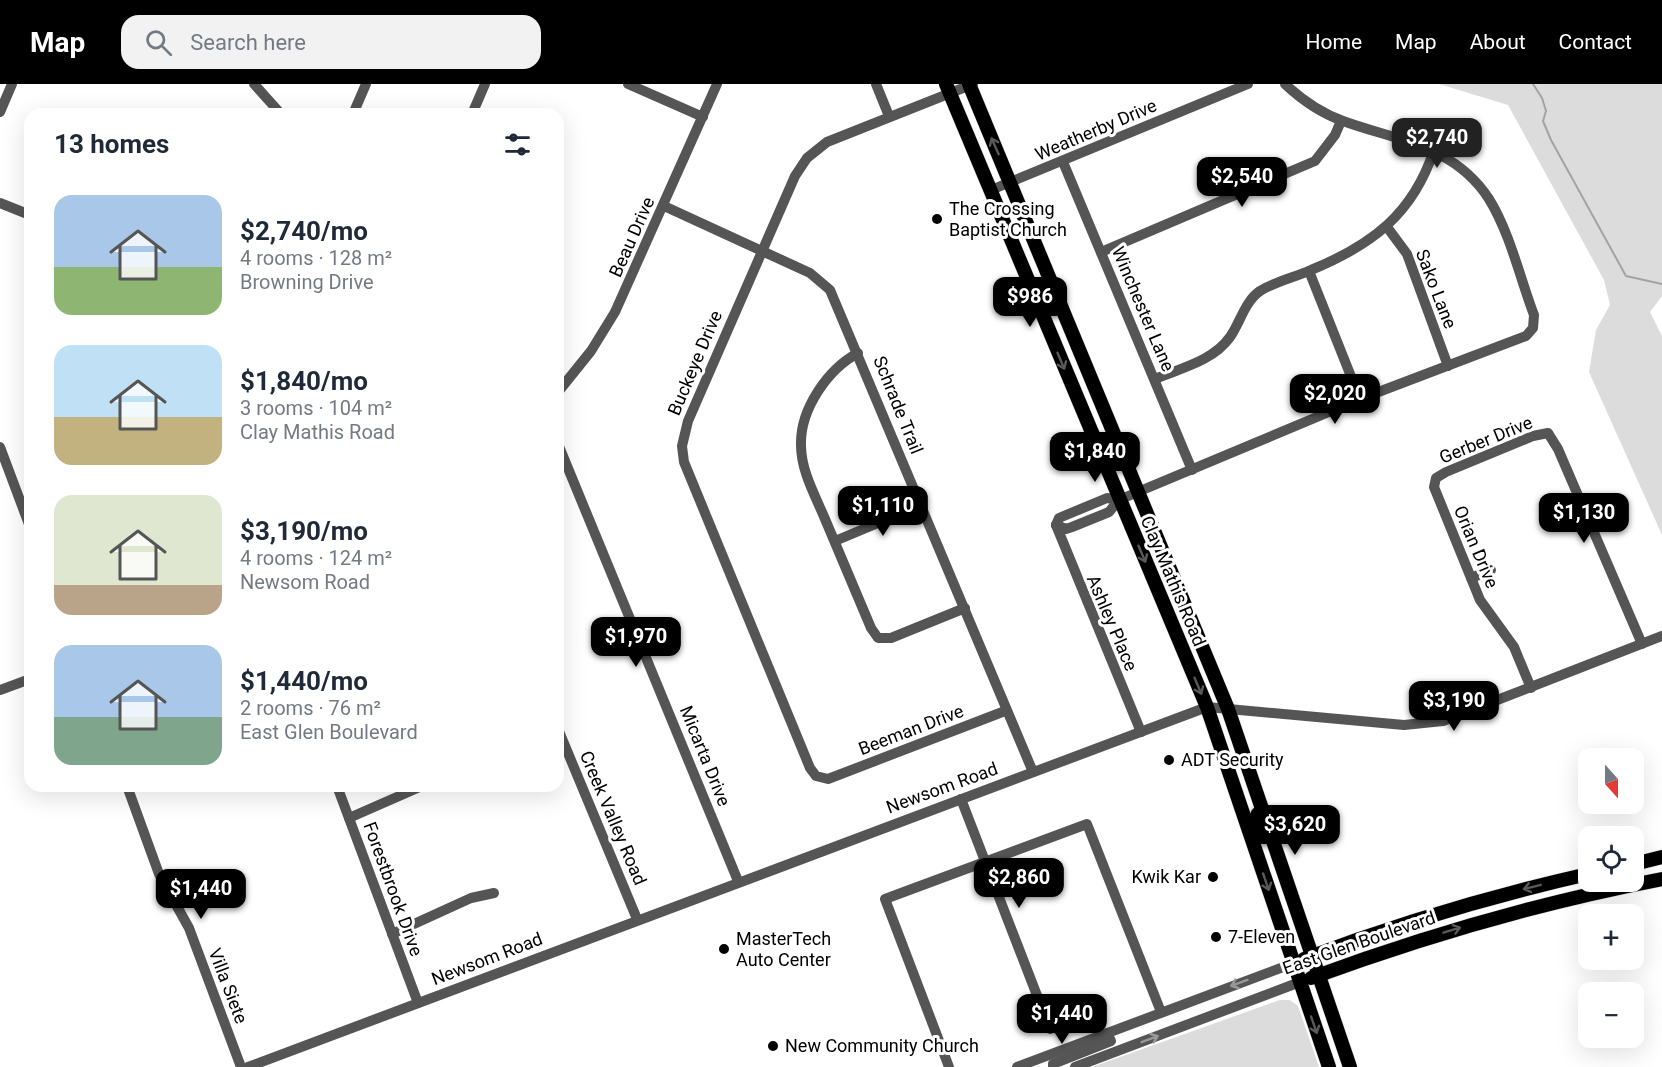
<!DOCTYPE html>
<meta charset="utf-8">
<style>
:root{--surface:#fff;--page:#f2f2f3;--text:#1f2937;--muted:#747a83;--accent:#000}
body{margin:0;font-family:Roboto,sans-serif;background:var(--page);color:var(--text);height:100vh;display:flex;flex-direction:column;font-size:22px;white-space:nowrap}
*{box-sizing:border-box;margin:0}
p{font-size:20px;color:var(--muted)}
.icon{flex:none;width:33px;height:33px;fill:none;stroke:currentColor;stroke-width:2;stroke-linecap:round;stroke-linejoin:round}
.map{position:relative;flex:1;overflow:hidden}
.panel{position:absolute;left:24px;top:24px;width:540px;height:684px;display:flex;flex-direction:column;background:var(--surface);border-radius:18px;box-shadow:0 6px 24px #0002}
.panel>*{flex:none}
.needle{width:39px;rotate:159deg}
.tools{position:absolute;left:1578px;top:664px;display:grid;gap:12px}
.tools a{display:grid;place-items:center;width:66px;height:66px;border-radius:12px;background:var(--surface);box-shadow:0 6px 24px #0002;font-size:30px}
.price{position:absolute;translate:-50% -51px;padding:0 14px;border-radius:12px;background:var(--accent);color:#fff;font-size:20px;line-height:39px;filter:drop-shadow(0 2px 3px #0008)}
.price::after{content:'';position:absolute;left:50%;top:36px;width:18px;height:14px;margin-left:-9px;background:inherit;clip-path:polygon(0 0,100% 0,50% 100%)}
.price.active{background:#222;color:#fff}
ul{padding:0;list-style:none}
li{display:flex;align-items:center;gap:18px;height:150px;padding:0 30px}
li span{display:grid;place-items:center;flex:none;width:168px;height:120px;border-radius:18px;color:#555}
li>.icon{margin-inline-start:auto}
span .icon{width:72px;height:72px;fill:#fffc;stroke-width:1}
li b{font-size:26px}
h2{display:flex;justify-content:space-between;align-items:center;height:72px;padding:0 30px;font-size:26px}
header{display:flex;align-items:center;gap:36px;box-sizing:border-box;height:84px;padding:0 30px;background:var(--accent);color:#fff}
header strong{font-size:28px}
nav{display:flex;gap:33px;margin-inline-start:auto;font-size:21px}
.search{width:420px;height:54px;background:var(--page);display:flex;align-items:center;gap:15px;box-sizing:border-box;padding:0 21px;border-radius:18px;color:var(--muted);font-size:22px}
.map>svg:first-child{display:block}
.green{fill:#dcdcdc}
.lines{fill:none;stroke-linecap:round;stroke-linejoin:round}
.stream{stroke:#a3a3a3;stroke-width:2}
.major-casing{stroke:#dbdbdb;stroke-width:15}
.minor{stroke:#555;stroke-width:10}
.major{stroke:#000;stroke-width:14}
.oneway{stroke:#595959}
.oneway2{stroke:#999}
.poi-dot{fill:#000;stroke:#fff;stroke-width:2}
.labels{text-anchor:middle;stroke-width:6;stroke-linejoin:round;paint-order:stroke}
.street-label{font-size:18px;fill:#000;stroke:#fff}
.poi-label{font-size:18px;fill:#000;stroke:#fff;text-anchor:start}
</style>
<header>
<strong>Map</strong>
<div class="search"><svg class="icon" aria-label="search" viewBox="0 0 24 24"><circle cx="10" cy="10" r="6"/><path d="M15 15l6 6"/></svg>Search here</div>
<nav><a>Home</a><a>Map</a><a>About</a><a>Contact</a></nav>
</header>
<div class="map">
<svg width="1662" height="983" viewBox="0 0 1662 983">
<rect width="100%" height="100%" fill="#fff"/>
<g class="green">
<path d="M 1439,0 L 1662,0 L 1662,212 L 1650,228 L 1662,252 L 1662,451 L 1589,288 L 1596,246 L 1610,221 L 1604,196 L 1508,21 Z"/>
<path d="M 1280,916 L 1290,916 L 1298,922 L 1319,983 L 1092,983 Z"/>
</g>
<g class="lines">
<path class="stream" d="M 1533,0 L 1542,14 L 1546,27 L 1543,37 L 1551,56 L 1626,192 L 1662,200"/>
<g class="major-casing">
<g id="major">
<path d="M 946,0 L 1207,623 L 1329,983"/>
<path d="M 969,0 L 1228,625 L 1350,983"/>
<path d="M 1634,780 L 1662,773"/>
<path d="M 1304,875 C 1397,840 1491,812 1588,790"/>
<path d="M 1311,894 C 1425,852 1542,818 1662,795"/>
</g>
</g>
<g class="minor">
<path d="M 254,0 L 281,30"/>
<path d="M 628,0 L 703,33"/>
<path d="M 876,0 L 889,32"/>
<path d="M 973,0 L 827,58 L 807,74 L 795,92 L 688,337 L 682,362 L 684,378 L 810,684 L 816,692 L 828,695 L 1005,627"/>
<path d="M 0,28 L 12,0"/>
<path d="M 353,30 L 366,0"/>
<path d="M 472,30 L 485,0"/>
<path d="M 1063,78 L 1192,386"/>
<path d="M 991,106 L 1248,0"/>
<path d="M 0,119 L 30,131"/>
<path d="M 664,122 L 810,189 L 830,206 L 1033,688"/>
<path d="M 1387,143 L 1407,170 L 1448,282"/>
<path d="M 1101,168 L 1315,77 L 1335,51 L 1341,37"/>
<path d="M 1309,187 L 1360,315"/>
<path d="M 858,269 C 828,285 800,325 801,361 C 801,387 815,411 825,435 C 840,471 856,508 871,544 L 878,554 L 891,554 L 965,524"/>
<path d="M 1155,295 C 1181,284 1213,277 1230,253 C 1240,239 1245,217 1260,207 C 1274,198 1295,193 1311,186 C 1372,161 1413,130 1434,66"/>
<path d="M 558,308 L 591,267 L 615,228 L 717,0"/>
<path d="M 558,360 L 738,797"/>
<path d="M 0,363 L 30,443"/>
<path d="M 1056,441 L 1066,445 L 1072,443 L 1109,428 L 1119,416 L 1140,407 L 1360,315 L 1526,252 L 1533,244 L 1534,231 C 1520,194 1510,149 1489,115 C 1454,61 1398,57 1343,37 C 1321,29 1302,16 1285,0"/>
<path d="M 1056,441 L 1141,648"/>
<path d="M 1056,441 L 1059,434 L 1107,414 L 1119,416"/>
<path d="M 835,457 L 921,421"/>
<path d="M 1471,494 L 1491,486"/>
<path d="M 1531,604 L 1514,563 L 1480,516 L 1434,403 L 1436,394 L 1446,388 L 1533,352 L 1548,349 L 1558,365 L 1642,560"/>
<path d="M 0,606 L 30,595"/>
<path d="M 558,645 L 637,835"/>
<path d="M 127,702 L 159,790 L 189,844 L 241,983"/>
<path d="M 337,702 L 418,919"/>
<path d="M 961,715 L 1050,945"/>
<path d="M 349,734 L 422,702"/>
<path d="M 392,850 L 471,814 L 494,809"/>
<path d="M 248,983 L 1207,623 L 1404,641 L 1443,637 L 1662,552"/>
<path d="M 949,983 L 885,815 L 1087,740 L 1161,928"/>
<path d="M 1017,983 L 1294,879"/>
<path d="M 1053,983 L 1053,980 L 1111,957 L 1107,949"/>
<path d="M 1075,983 L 1300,898"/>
</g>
<use href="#major" class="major"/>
</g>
<defs><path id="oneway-shaft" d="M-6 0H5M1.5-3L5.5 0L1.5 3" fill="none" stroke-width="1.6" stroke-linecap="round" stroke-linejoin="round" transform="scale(1.5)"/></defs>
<g class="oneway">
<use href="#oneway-shaft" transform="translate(995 62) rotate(-114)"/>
<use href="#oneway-shaft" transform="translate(1061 277) rotate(67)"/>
<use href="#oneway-shaft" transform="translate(1142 470) rotate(67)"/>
<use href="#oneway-shaft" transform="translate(1198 602) rotate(67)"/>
<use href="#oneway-shaft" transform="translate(1266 798) rotate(71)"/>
<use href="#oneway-shaft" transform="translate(1532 803) rotate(166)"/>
<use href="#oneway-shaft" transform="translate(1452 846) rotate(-17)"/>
<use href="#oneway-shaft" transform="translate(1314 941) rotate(71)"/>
</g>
<g class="oneway2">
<use href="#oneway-shaft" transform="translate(1239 899) rotate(160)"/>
<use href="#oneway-shaft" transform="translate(1150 955) rotate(-21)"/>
</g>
<g class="poi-dot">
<circle cx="937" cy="135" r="6"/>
<circle cx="1169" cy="676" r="6"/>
<circle cx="1213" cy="793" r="6"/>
<circle cx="1216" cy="853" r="6"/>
<circle cx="724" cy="865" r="6"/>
<circle cx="773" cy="962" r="6"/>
</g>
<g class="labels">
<g class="street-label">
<text transform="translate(1096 46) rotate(-23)" y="6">Weatherby Drive</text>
<text transform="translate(632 153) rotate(-66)" y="6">Beau Drive</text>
<text transform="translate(1436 205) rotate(69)" y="6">Sako Lane</text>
<text transform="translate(1143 225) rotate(67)" y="6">Winchester Lane</text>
<text transform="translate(695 279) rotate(-67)" y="6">Buckeye Drive</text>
<text transform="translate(898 321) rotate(68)" y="6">Schrade Trail</text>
<text transform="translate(1486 356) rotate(-22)" y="6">Gerber Drive</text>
<text transform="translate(1476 463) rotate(67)" y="6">Orian Drive</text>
<text transform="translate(1173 497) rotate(67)" y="6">Clay Mathis Road</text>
<text transform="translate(1112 539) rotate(67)" y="6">Ashley Place</text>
<text transform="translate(911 646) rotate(-21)" y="6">Beeman Drive</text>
<text transform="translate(705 672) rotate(68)" y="6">Micarta Drive</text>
<text transform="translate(942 704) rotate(-20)" y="6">Newsom Road</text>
<text transform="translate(613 734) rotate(67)" y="6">Creek Valley Road</text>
<text transform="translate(393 805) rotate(70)" y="6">Forestbrook Drive</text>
<text transform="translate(1359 859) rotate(-19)" y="6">East Glen Boulevard</text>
<text transform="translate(487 875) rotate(-21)" y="6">Newsom Road</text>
<text transform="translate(228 902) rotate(69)" y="6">Villa Siete</text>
</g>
<g class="poi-label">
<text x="949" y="131">The Crossing<tspan x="949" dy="21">Baptist Church</tspan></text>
<text x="1181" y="682">ADT Security</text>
<text x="1201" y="799" text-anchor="end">Kwik Kar</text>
<text x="1228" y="859">7-Eleven</text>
<text x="736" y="861">MasterTech<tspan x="736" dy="21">Auto Center</tspan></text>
<text x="785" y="968">New Community Church</text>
</g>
</g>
</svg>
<div class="tools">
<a><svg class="needle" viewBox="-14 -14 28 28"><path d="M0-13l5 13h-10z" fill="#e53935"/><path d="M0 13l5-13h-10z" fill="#747a83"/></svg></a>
<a><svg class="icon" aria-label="locate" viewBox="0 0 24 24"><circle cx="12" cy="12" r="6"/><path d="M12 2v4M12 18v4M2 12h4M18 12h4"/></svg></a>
<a>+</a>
<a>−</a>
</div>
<b class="price active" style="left:1437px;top:85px">$2,740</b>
<b class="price" style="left:1242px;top:124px">$2,540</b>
<b class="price" style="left:1030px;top:244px">$986</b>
<b class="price" style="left:1335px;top:341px">$2,020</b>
<b class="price" style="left:1095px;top:399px">$1,840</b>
<b class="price" style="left:883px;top:453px">$1,110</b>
<b class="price" style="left:1584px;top:460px">$1,130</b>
<b class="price" style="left:636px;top:584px">$1,970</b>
<b class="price" style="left:1454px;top:648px">$3,190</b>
<b class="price" style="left:1295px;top:772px">$3,620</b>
<b class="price" style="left:1019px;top:825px">$2,860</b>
<b class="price" style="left:201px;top:836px">$1,440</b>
<b class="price" style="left:1062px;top:961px">$1,440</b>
<section class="panel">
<h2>13 homes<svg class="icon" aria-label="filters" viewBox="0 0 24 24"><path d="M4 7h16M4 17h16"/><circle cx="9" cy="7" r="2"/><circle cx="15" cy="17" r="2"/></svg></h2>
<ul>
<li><span style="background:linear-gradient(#a9c7e8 60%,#8fb573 0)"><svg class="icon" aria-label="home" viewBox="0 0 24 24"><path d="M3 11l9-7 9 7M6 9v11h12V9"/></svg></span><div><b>$2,740/mo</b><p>4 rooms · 128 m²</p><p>Browning Drive</p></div></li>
<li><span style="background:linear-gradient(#bfe0f5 60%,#c2b280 0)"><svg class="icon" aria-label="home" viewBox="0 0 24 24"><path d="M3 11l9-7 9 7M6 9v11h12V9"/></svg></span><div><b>$1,840/mo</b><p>3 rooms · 104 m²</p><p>Clay Mathis Road</p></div></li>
<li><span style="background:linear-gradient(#dfe7d0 75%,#b9a48a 0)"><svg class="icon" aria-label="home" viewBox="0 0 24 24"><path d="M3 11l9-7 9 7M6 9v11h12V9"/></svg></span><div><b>$3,190/mo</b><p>4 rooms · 124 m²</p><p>Newsom Road</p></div></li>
<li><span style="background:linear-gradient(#a9c7e8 60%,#7fa58c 0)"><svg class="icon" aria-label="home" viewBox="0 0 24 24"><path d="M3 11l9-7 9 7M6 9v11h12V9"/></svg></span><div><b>$1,440/mo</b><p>2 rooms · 76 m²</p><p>East Glen Boulevard</p></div></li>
</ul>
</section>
</div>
